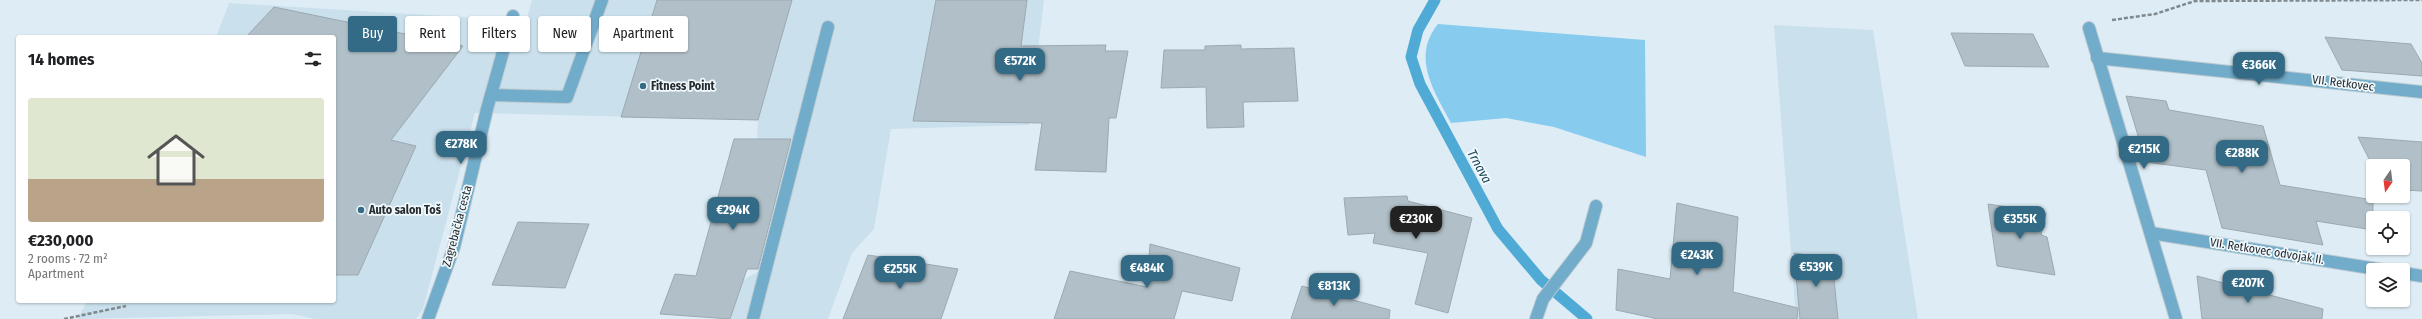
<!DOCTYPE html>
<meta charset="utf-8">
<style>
:root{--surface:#fff;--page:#f2f2f2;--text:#202124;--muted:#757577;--accent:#336a85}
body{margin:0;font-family:"Fira Sans Condensed",sans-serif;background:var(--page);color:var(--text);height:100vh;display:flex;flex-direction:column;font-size:15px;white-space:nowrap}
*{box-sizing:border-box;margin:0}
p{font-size:13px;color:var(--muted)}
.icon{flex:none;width:22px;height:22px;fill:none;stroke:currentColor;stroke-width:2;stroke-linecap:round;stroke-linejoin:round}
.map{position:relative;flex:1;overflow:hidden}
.side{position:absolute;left:16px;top:35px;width:320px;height:268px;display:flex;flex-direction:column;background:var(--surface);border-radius:4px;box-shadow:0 1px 3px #0004}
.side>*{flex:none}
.banner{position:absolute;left:348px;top:16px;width:380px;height:36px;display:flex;gap:8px}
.needle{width:26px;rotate:194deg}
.buttons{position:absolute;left:2366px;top:159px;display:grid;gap:8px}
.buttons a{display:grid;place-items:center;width:44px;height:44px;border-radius:4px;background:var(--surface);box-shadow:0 1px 3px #0004;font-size:20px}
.price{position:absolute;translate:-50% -34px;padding:0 9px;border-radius:8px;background:var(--accent);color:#fff;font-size:13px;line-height:26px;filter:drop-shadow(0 1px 2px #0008)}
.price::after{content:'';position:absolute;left:50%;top:24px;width:12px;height:9px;margin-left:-6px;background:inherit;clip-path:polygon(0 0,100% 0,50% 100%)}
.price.active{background:#222;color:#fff}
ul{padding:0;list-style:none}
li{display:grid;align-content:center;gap:8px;height:212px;padding:0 12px}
li span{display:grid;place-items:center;height:124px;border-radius:4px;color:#555}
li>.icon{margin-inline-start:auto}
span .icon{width:72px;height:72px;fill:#fffc;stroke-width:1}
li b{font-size:17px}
h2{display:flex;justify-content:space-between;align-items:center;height:48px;padding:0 12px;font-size:17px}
.tag{padding:0 14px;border-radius:4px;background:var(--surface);box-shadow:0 1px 3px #0004;font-size:14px;line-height:36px}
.tag.active{background:var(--accent);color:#fff}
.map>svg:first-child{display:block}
.built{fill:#cae0ec}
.green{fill:#87cbee}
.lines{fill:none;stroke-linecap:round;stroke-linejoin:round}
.stream{stroke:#4faad6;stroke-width:11}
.building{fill:#b1c0c8;stroke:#9ba9b1}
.lane-casing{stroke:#bdcad1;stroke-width:14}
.street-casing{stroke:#bdcad1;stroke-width:14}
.path{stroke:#7e888d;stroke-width:2.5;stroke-dasharray:4 2;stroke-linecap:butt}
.lane{stroke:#71acca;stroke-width:12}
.street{stroke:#71acca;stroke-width:12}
.poi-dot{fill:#336a85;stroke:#f0f9fe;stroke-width:1.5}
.labels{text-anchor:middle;stroke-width:3.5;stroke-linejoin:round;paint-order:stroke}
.street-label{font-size:12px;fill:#272c2f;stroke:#f0f9fe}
.poi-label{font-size:12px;font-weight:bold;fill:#272c2f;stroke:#f0f9fe;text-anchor:start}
.water-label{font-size:13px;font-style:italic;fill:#153d50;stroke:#f0f9fe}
</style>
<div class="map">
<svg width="2422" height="319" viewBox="0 0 2422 319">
<rect width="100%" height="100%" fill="#deedf5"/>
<g class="built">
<path d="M 532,0 L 1044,0 L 1029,125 L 891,129 L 874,229 L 852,253 L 828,319 L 730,319 L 743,280 L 763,269 L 794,140 L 757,139 L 758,120 L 475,113 L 423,309 L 416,319 L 315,319 L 292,314 L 78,319 L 87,301 L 334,301 L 334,37 L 216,37 L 229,3 L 526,21 Z"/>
<path d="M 1774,25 L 1873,30 L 1918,319 L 1796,319 Z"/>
</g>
<path class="green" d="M 1438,24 L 1645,40 L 1646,157 L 1554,127 L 1506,118 L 1451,123 C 1434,91 1411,57 1438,24 Z"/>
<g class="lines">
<path class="stream" d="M 1435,0 L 1418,30 L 1411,57 L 1420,84 L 1498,229 L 1541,280 L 1587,319"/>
</g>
<g class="building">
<path d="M 657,0 L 792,0 L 758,120 L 621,117 Z"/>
<path d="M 936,0 L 1027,0 L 1021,46 L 1106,45 L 1105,51 L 1128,51 L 1116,118 L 1109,118 L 1106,172 L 1035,170 L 1042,123 L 913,121 Z"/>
<path d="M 274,7 L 463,46 L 391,140 L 416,146 L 358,275 L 334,275 L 334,37 L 246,37 Z"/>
<path d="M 1951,33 L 2033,34 L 2049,67 L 1965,66 Z"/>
<path d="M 2325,37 L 2411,44 L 2422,63 L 2422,76 L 2342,70 Z"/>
<path d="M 1241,45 L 1241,49 L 1294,48 L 1298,101 L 1243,102 L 1244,127 L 1207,128 L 1206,87 L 1161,88 L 1164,50 L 1205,50 L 1205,46 Z"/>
<path d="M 2126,96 L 2166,101 L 2169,110 L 2263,126 L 2280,185 L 2373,200 L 2373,230 L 2316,221 L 2323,245 L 2222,228 L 2206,170 L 2146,162 Z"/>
<path d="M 2358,137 L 2422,142 L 2422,191 L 2403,190 L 2403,166 L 2373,167 Z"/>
<path d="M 734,139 L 791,139 L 758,269 L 747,269 L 730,319 L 660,314 L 675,274 L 696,276 Z"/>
<path d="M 1407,196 L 1408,201 L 1472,218 L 1448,313 L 1415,304 L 1428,253 L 1373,243 L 1375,233 L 1348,235 L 1344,198 Z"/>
<path d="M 1677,203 L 1738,217 L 1733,292 L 1798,308 L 1797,319 L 1658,319 L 1616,310 L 1618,269 L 1670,279 Z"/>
<path d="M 1988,204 L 2046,213 L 2041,235 L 2047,237 L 2055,275 L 1997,266 Z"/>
<path d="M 518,222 L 589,224 L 565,288 L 492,285 Z"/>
<path d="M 1150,244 L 1240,268 L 1232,301 L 1182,291 L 1174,319 L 1054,319 L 1070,271 L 1147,287 Z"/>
<path d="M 1794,253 L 1832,259 L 1838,319 L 1800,319 Z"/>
<path d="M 868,255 L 958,269 L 941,319 L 843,319 Z"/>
<path d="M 2197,276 L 2323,309 L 2322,319 L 2202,319 Z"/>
<path d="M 1302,286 L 1390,310 L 1389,319 L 1291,319 Z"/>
</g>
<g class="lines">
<g class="lane-casing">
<g id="lane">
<path d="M 491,95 L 567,97 L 602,0"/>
<path d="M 753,319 L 828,27"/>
<path d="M 1536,319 L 1543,299 L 1586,243 L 1596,206"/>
</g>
</g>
<g class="street-casing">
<g id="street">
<path d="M 2089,28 L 2176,319"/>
<path d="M 2097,58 L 2422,92"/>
<path d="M 2151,233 L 2383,270"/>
<path d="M 2403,273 L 2422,276"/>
<path d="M 428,319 L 454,247 L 487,109 L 513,16"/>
</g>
</g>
<g class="path">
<path d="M 2112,20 L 2155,14 L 2195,1 L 2422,0"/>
<path d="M 64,319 L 126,306"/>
</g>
<use href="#lane" class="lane"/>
<use href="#street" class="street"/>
</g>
<g class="poi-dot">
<circle cx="643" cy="86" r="4"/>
<circle cx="361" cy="210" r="4"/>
</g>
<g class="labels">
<g class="street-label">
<text transform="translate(2343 83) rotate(7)" y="4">VII. Retkovec</text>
<text transform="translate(457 226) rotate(-75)" y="4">Zagrebačka cesta</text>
<text transform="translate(2267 251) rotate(9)" y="4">VII. Retkovec odvojak II.</text>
</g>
<g class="poi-label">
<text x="651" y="90">Fitness Point</text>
<text x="369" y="214">Auto salon Toš</text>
</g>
<g class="water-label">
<text transform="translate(1480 166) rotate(62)" y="5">Trnava</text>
</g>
</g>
</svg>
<div class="buttons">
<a><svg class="needle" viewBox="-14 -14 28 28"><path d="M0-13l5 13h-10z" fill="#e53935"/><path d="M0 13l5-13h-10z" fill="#757577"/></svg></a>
<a><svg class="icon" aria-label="locate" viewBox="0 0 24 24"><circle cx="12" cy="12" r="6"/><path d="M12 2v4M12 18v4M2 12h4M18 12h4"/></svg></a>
<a><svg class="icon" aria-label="layers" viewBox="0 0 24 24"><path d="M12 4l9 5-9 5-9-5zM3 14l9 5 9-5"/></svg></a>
</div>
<b class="price" style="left:1020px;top:82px">€572K</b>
<b class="price" style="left:2259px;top:86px">€366K</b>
<b class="price" style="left:461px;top:165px">€278K</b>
<b class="price" style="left:2144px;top:170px">€215K</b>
<b class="price" style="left:2242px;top:174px">€288K</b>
<b class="price" style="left:733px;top:231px">€294K</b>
<b class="price active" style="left:1416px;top:240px">€230K</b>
<b class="price" style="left:2020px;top:240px">€355K</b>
<b class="price" style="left:1697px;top:276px">€243K</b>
<b class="price" style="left:1816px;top:288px">€539K</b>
<b class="price" style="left:1147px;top:289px">€484K</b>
<b class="price" style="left:900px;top:290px">€255K</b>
<b class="price" style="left:2248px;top:304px">€207K</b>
<b class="price" style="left:1334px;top:307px">€813K</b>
<div class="banner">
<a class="tag active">Buy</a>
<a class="tag">Rent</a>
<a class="tag">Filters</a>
<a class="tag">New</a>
<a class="tag">Apartment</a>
</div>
<section class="side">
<h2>14 homes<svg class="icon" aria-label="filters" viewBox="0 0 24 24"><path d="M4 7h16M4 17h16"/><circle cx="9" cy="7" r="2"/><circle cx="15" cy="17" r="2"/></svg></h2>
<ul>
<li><span style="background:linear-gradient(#dfe7d0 65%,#b9a48a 0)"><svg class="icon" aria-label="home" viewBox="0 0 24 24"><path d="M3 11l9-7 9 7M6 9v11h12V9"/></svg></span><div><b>€230,000</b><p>2 rooms · 72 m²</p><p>Apartment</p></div></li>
</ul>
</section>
</div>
